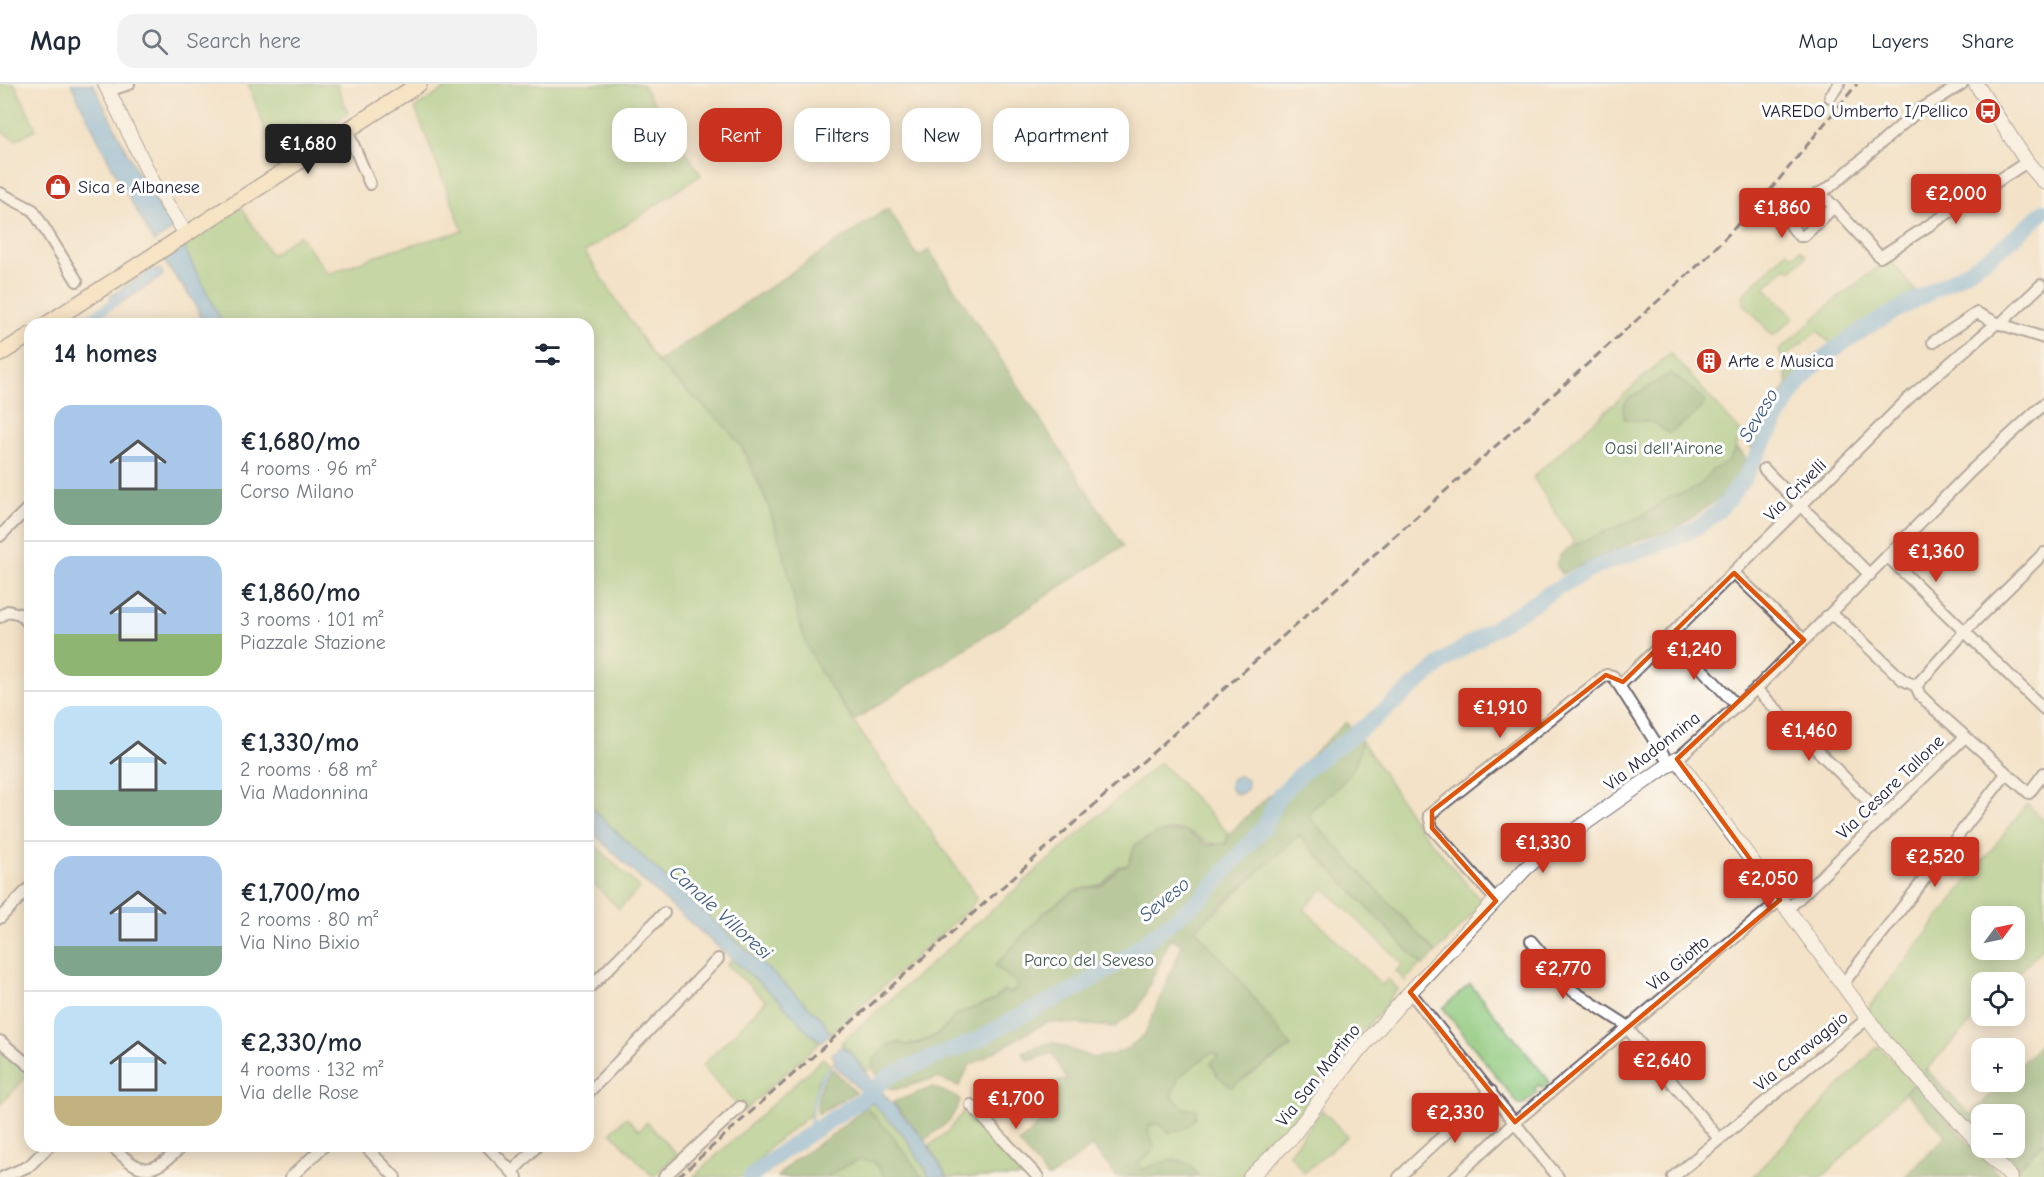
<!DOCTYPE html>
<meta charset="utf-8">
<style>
:root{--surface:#fff;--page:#f2f2f3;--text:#1f2937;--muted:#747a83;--line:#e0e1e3;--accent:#c8321e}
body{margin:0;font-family:"Comic Neue",sans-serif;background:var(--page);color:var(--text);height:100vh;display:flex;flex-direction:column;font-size:22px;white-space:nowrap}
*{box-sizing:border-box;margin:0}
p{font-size:20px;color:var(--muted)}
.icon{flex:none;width:33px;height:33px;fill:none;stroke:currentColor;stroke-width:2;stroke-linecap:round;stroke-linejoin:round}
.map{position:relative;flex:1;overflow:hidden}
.side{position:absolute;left:24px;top:234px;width:570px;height:834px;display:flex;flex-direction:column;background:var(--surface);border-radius:18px;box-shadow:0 3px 15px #0003}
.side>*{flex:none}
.banner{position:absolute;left:612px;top:24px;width:570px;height:54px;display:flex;gap:12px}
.needle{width:39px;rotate:57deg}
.tools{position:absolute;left:1971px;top:822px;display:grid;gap:12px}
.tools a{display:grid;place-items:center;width:54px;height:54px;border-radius:12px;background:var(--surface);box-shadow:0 3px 15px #0003;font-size:30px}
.price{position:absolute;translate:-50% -51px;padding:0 14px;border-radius:6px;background:var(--accent);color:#fff;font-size:20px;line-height:39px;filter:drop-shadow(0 2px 3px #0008)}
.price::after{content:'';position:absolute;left:50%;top:36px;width:18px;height:14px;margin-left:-9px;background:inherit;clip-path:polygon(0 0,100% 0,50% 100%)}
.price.active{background:#222;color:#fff}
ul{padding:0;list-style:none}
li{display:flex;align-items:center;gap:18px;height:150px;padding:0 30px}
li+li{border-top:2px solid var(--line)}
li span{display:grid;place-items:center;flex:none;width:168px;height:120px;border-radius:18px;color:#555}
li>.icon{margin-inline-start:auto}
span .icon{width:72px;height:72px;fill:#fffc;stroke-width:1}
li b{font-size:26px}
h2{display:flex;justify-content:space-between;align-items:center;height:72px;padding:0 30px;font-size:26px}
.pill{padding:0 21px;border-radius:18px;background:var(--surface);box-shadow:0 3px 15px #0003;font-size:21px;line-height:54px}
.pill.active{background:var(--accent);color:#fff}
header{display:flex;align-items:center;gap:36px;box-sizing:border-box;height:84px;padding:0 30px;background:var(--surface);border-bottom:2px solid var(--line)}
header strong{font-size:28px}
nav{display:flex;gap:33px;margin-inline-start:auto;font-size:21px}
.search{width:420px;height:54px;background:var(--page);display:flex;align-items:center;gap:15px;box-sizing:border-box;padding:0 21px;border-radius:18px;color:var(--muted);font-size:22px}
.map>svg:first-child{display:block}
.green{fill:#90c87c;stroke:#59755c;stroke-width:1.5;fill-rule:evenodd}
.forest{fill:#74ac6c;stroke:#4b6754;stroke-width:1.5}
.water{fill:#70b2e5;stroke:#496a90;stroke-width:1.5}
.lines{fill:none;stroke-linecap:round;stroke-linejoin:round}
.stream{stroke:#70b2e5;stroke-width:3}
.canal{stroke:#70b2e5;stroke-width:9}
.river{stroke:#70b2e5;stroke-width:16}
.minor-casing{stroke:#6b656c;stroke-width:14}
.tertiary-casing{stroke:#6b656c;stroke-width:16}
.secondary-casing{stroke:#6b656c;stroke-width:18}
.minor{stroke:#fff;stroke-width:10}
.tertiary{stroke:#fff;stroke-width:14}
.secondary{stroke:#fce6c4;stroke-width:15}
.rail{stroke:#22223b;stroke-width:3;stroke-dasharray:9 4.5;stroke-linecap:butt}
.marked{fill:none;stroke:#de560e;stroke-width:4.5;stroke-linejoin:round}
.labels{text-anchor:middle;stroke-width:6;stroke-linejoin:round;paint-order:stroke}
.poi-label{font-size:18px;fill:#22223b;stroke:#fff;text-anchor:start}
.park-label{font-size:18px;fill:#485c52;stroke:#fff}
.street-label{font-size:18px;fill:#22223b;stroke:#fff}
.water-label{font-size:20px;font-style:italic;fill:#415c7f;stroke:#fff}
</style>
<header>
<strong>Map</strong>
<div class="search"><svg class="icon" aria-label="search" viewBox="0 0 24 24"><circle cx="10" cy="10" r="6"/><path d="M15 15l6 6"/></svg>Search here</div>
<nav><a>Map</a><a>Layers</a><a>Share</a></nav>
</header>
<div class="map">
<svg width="2044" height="1093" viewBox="0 0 2044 1093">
<rect width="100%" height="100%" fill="#fff"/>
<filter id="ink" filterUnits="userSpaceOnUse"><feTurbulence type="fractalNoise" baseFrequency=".0167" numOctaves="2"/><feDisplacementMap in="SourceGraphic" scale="12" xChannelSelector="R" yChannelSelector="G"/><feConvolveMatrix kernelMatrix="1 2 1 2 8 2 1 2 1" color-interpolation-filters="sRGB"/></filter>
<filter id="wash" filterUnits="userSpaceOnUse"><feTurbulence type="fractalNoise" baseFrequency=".008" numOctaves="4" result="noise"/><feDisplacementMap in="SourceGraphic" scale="24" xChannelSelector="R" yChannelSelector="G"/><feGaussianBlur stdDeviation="1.35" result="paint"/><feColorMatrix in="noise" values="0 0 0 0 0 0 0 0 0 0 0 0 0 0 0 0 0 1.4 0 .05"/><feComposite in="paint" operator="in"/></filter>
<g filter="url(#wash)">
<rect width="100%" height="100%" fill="#f3e2c7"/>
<g class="green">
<path d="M 0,0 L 15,0 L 36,45 L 16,56 L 0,47 Z"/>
<path d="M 248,0 L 337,0 L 348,30 L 277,77 Z"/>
<path d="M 452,0 L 642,0 L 701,91 L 585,168 L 657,278 L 675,297 L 726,342 L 739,358 L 768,421 L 784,471 L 806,559 L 839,617 L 977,813 L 971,823 L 831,949 L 824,942 L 826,940 C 749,864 664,797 588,720 L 588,240 L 223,240 L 182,160 L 241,122 L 271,171 L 299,151 L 328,190 L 392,166 L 463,147 L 415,24 Z"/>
<path d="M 1818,122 L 1822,127 L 1821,131 L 1805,148 L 1800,148 L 1796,140 Z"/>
<path d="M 1800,166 L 1806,172 L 1791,187 L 1786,183 L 1765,203 L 1794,234 L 1773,252 L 1744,220 L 1743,211 L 1787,167 L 1793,172 Z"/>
<path d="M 1889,175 L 1916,207 L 1831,260 L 1818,247 L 1782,275 L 1779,267 L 1835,216 Z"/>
<path d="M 1670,269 L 1743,350 L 1735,362 L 1743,370 L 1734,388 L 1582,471 L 1533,393 Z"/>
<path d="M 1362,657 L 1419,744 L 1483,819 L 1436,869 L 1310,734 L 1311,726 C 1338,703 1356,693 1362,657 Z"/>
<path d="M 1160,678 L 1229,750 L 1225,760 C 1197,761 1203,750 1185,747 C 1167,743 1150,753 1135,761 L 1128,781 L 1119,782 L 1102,800 L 1074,807 L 1045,827 L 995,882 L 1019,901 L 1012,909 L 1003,907 L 994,916 L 955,931 C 944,950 927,957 906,961 L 899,958 L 873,977 L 873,983 L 867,987 L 841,959 Z"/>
<path d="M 2027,720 L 2044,736 L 2044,863 L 2010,898 L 1982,898 L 1981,928 L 1921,991 L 1867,926 ZM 1982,832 L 2014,832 L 2014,866 L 1982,866 Z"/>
<path d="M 1296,752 L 1299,752 L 1421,880 L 1405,896 L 1407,899 L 1396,887 L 1403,880 L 1324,804 L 1304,825 L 1382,901 L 1388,895 L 1399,906 L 1397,905 L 1388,915 L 1390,917 L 1319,997 L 1322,1003 L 1282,1054 L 1241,1093 L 1198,1093 L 1197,1089 L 1142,1086 L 1138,1078 L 1151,1068 L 1148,1043 L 1185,1025 L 1171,1011 L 1179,993 L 1212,968 L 1218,972 L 1211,980 L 1218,992 L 1241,997 L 1291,963 L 1234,889 L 1194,845 L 1221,824 Z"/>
<path d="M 588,755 L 640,804 L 619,825 L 588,794 Z"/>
<path d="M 732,875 L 778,915 L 820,958 L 743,1028 L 702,982 L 766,917 L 727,881 Z"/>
<path d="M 1470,900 L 1550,998 L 1543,1004 L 1539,1001 L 1534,1005 L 1537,1009 L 1523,1021 L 1519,1021 L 1443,924 Z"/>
<path d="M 1878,962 L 1913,999 L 1905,1008 L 1823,1093 L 1752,1093 Z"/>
<path d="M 0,967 L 30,989 L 0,1021 Z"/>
<path d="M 823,974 L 830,981 L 818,997 L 810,1031 L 771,1062 L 744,1093 L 693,1093 Z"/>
<path d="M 873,1017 L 913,1062 L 930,1093 L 777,1093 L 793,1077 L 836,1048 Z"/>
<path d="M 967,1023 L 1014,1076 L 1012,1078 L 1025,1093 L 947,1093 L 929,1062 L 948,1047 Z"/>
<path d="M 1322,1026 L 1347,1052 L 1304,1089 L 1289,1069 Z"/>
<path d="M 626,1033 L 639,1046 L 647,1038 L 677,1071 L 653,1093 L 611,1048 Z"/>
<path d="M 2044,1058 L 2044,1093 L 2019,1093 L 2015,1088 Z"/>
</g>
<g class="forest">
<path d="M 888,124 L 918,173 L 929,166 L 1123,462 L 855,636 C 836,613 817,586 806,559 C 795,531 792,500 784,471 C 775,439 764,406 750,377 C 729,336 687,312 657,278 Z"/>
<path d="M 1786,273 L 1800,286 L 1800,292 L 1753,365 L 1748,361 L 1788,300 L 1782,275 Z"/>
<path d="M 1671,289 L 1706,317 L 1696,330 L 1668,350 L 1654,338 L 1624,335 L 1623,322 L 1628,315 Z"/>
<path d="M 1735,365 L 1746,374 L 1732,404 L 1689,436 L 1669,448 L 1641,455 L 1561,490 L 1556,480 L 1561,470 L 1572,462 L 1642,432 L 1670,413 L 1690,407 L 1702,399 L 1713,385 L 1728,378 Z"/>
<path d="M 1346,638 L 1362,657 C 1356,693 1338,703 1311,726 L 1310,734 L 1436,869 L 1423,882 L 1299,751 L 1195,845 L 1234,889 L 1291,962 L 1231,1003 L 1218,992 L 1211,979 L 1218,972 L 1212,968 L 1179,993 L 1171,1012 L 1185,1025 L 1197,1025 C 1196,1041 1182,1048 1167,1048 L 1159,1040 L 1150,1041 L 1148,1046 L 1154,1061 L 1152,1068 L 1138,1079 L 1142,1086 C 1162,1077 1187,1066 1198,1093 L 1117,1093 L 1092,1062 L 1051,1093 L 1047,1093 L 1019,1059 L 1049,1030 L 1029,1006 L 1043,1000 L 1067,996 L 1052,969 L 1028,977 L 1022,968 L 1052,958 L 1093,974 L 1114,970 L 1128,964 L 1145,950 L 1182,861 L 1171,854 L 1138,925 L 1115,943 L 1047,938 L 969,982 L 959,1002 L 937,994 L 894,1006 C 882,1002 872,989 873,977 C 879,968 888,957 900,959 C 903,959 906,961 909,961 C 929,959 946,948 955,931 L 994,916 L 1003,907 L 1012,909 L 1018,901 L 995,882 L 1044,829 L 1074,807 L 1103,801 L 1120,783 L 1129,781 L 1135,761 L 1157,749 L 1186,747 L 1207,761 L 1226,760 L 1229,750 Z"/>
<path d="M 2044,956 L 2044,1057 L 2014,1088 L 1991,1064 L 2014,1064 L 2014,1030 L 1982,1030 L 1981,1054 L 1921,991 L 1926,985 L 1970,1031 L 2003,998 L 2014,998 L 2015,986 Z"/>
<path d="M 833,985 L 855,1008 L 818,1030 C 815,1016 821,994 833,985 Z"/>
<path d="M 1914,999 L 2001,1093 L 1905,1093 L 1946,1052 L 1905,1008 Z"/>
<path d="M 933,1003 L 958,1014 L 960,1018 L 950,1036 L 925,1056 L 893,1018 Z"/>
<path d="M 866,1023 L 895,1055 L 922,1093 L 886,1093 L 874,1078 L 859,1075 L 825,1093 L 777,1093 L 793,1077 L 836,1048 Z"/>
</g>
<g class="water">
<path d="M 71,0 L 93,0 L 141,96 L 173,145 L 154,158 L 113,85 Z"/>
<path d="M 182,160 L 223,240 L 204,240 L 193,216 L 161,173 Z"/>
<path d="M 154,184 L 156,187 L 160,185 L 163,190 L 160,194 L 116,222 L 113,221 L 107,225 L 106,220 L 110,217 L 111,212 Z"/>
<circle cx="1239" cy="701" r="9"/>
<path d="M 588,720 C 664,797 748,864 826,939 L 824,942 L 831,949 L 820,958 L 814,951 L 812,952 L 778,915 L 644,798 L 588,744 Z"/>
<path d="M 842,962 L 847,967 L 849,966 L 870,995 L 925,1056 L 947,1093 L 930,1093 L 904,1051 L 833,979 L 836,976 L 831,970 Z"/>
</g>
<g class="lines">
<path class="stream" d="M 809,1050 C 813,1029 813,997 831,983"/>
<path class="canal" d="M 81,240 L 116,217"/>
<g class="river">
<path d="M 1563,501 C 1580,491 1597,482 1616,475 C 1652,462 1688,455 1717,428 C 1762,384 1778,311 1822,275 C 1866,239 1921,215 1969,186 C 1996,170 2021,149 2044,127"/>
<path d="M 751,1093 L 783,1067 L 861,1016 L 890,991 L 978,956 L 1016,934 L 1078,904 L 1114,882 L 1202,814 L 1264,743 L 1278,713 L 1305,686 L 1367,641 L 1449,573 L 1554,506"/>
</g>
</g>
</g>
<g filter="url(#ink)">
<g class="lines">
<g class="minor-casing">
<g id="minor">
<path d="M 108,7 L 129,0"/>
<path d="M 1830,13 L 1839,0"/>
<path d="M 347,46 L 370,100"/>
<path d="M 0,109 L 33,126 L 77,197"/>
<path d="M 1822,110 L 1880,173 L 2027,78"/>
<path d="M 1834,123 L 1804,152 L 1799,152 L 1792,143 L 1791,137 L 1813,113 L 1830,103 L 1918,27 L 1962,0"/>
<path d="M 2001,239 L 2041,201"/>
<path d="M 1933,258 L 1977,229 L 1997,239 L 2044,254"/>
<path d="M 1764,385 L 1870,491"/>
<path d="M 0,452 L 30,422"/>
<path d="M 1887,472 L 2044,625"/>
<path d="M 1734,489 L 1804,556"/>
<path d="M 1827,532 L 1835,533 L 1843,539 L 1903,596 L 1916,602 L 1920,611 L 1932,623 L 2029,709 L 2044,689"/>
<path d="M 0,533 L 8,527 L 20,530 L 30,541"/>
<path d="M 1671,552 L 1737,622"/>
<path d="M 1620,601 L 1909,314 L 1997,239"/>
<path d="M 1916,602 L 1968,544 L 2044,469"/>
<path d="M 1756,605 L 1883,732"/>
<path d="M 1677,675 L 1756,605 L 1971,387 L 2044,320"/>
<path d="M 1496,816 L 1432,744 L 1429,731 L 1606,591 L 1613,592 L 1670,681"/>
<path d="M 1787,826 L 1965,653"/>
<path d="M 0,834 L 30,803"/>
<path d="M 1531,857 L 1573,907 L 1623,939 L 1719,1055"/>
<path d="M 1842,901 L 2006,690"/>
<path d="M 588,905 L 664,829"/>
<path d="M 1410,908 L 1558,1093"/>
<path d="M 0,957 L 30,982"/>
<path d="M 588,1009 L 718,875"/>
<path d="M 971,1021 L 1038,1093"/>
<path d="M 112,1062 C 142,1092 152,1092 182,1062"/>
<path d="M 365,1062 L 395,1093"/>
<path d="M 487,1062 L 517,1093"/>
<path d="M 512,1088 L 537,1062"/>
<path d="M 3,1093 L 29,1082 L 49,1062"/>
<path d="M 291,1093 L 324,1062"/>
<path d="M 664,1093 L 740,1023"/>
<path d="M 1399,1093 L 1491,1007"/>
<path d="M 1455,1093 L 1515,1038 L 1780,816"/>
<path d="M 1673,1093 L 1867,935"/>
</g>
</g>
<g class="tertiary-casing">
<g id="tertiary">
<path d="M 105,0 L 153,98 L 186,150"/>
<path d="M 1976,0 L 2027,78 L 2044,98"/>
<path d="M 1983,1064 L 2011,1093"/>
<path d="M 1250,1093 L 1291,1054 L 1344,984 L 1410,908 L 1525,785 L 1547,766 L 1677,675 L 1885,958 L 1982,1062"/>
</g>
</g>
<g class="secondary-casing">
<g id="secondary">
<path d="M 47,240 L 419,0"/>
<path d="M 0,270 L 30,251"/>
</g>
</g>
<use href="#minor" class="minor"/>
<use href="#tertiary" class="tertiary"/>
<use href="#secondary" class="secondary"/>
<path class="rail" d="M 678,1093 L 1706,174 L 1772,104 L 1857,0"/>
</g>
</g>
<path d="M0 0H2044V1093H0ZM 1734,489 L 1804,556 L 1677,675 L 1780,816 L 1515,1038 L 1410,908 L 1496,817 L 1432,744 L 1432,727 L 1606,591 L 1623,598 Z" fill="#f3e2c7" fill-opacity=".55" fill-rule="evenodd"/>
<path class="marked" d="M 1734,489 L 1804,556 L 1677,675 L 1780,816 L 1515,1038 L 1410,908 L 1496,817 L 1432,744 L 1432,727 L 1606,591 L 1623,598 Z"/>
<defs>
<g id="bus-disc" transform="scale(1.35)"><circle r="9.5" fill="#c8321e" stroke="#fff"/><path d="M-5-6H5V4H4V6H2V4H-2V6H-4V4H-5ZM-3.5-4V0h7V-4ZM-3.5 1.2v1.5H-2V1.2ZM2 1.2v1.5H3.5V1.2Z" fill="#fff"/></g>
<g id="shop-disc" transform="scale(1.35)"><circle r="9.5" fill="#c8321e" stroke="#fff"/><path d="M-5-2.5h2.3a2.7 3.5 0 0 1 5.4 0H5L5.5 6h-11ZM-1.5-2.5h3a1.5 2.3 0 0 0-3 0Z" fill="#fff"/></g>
<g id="building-disc" transform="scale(1.35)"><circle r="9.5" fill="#c8321e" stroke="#fff"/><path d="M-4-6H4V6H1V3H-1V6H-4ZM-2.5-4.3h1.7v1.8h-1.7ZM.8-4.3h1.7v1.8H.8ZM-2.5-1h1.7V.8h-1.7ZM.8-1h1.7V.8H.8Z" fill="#fff"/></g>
</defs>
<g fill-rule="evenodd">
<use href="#bus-disc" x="1988" y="27"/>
<use href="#shop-disc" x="58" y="103"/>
<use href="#building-disc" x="1709" y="277"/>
</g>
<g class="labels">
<g class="poi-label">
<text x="1968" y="33" text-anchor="end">VAREDO Umberto I/Pellico</text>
<text x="78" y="109">Sica e Albanese</text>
<text x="1728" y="283">Arte e Musica</text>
</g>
<g class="park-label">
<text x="1664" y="370">Oasi dell'Airone</text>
<text x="1089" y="882">Parco del Seveso</text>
</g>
<g class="street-label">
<text transform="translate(1795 406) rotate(-45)" y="6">Via Crivelli</text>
<text transform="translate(1652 667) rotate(-38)" y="6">Via Madonnina</text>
<text transform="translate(1890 703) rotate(-44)" y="6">Via Cesare Tallone</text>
<text transform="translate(1678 879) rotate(-40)" y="6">Via Giotto</text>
<text transform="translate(1801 967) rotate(-39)" y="6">Via Caravaggio</text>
<text transform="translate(1318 991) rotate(-52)" y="6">Via San Martino</text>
</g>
<g class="water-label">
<text transform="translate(1758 331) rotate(-59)" y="7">Seveso</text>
<text transform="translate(1164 815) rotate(-39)" y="7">Seveso</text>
<text transform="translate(721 828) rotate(42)" y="7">Canale Villoresi</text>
</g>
</g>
</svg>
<div class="tools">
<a><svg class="needle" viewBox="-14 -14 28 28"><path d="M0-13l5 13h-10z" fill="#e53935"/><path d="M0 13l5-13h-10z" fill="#747a83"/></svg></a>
<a><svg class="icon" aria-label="locate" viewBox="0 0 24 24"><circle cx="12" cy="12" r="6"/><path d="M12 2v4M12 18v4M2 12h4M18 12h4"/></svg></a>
<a>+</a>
<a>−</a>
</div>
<b class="price active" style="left:308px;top:91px">€1,680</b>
<b class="price" style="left:1956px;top:141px">€2,000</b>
<b class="price" style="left:1782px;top:155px">€1,860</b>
<b class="price" style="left:1936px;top:499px">€1,360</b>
<b class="price" style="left:1694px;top:597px">€1,240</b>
<b class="price" style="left:1500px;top:655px">€1,910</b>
<b class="price" style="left:1809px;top:678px">€1,460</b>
<b class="price" style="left:1543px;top:790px">€1,330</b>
<b class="price" style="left:1935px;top:804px">€2,520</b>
<b class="price" style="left:1768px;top:826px">€2,050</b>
<b class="price" style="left:1563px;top:916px">€2,770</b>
<b class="price" style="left:1662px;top:1008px">€2,640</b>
<b class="price" style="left:1016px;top:1046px">€1,700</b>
<b class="price" style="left:1455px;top:1060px">€2,330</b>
<div class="banner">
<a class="pill">Buy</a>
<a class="pill active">Rent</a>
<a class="pill">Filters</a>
<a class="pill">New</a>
<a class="pill">Apartment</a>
</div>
<section class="side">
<h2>14 homes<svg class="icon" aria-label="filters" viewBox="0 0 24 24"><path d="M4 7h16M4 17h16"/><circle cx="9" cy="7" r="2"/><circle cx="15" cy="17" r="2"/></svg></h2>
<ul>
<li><span style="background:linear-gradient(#a9c7e8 70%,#7fa58c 0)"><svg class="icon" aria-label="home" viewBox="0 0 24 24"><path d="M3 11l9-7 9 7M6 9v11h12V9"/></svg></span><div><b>€1,680/mo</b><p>4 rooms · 96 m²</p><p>Corso Milano</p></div></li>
<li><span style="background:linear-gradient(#a9c7e8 65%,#8fb573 0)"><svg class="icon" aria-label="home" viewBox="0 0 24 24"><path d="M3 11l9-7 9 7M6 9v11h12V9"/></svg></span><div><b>€1,860/mo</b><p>3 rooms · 101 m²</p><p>Piazzale Stazione</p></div></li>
<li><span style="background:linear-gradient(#bfe0f5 70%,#7fa58c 0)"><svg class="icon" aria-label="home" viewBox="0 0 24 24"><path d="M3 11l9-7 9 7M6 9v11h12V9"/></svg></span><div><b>€1,330/mo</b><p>2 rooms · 68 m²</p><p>Via Madonnina</p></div></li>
<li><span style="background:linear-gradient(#a9c7e8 75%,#7fa58c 0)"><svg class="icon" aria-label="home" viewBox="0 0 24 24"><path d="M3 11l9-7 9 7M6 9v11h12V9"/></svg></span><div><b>€1,700/mo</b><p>2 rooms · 80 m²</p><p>Via Nino Bixio</p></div></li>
<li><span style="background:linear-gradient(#bfe0f5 75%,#c2b280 0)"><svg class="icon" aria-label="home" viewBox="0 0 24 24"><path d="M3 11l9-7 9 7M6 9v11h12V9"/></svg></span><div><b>€2,330/mo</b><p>4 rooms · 132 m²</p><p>Via delle Rose</p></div></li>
</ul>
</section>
</div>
